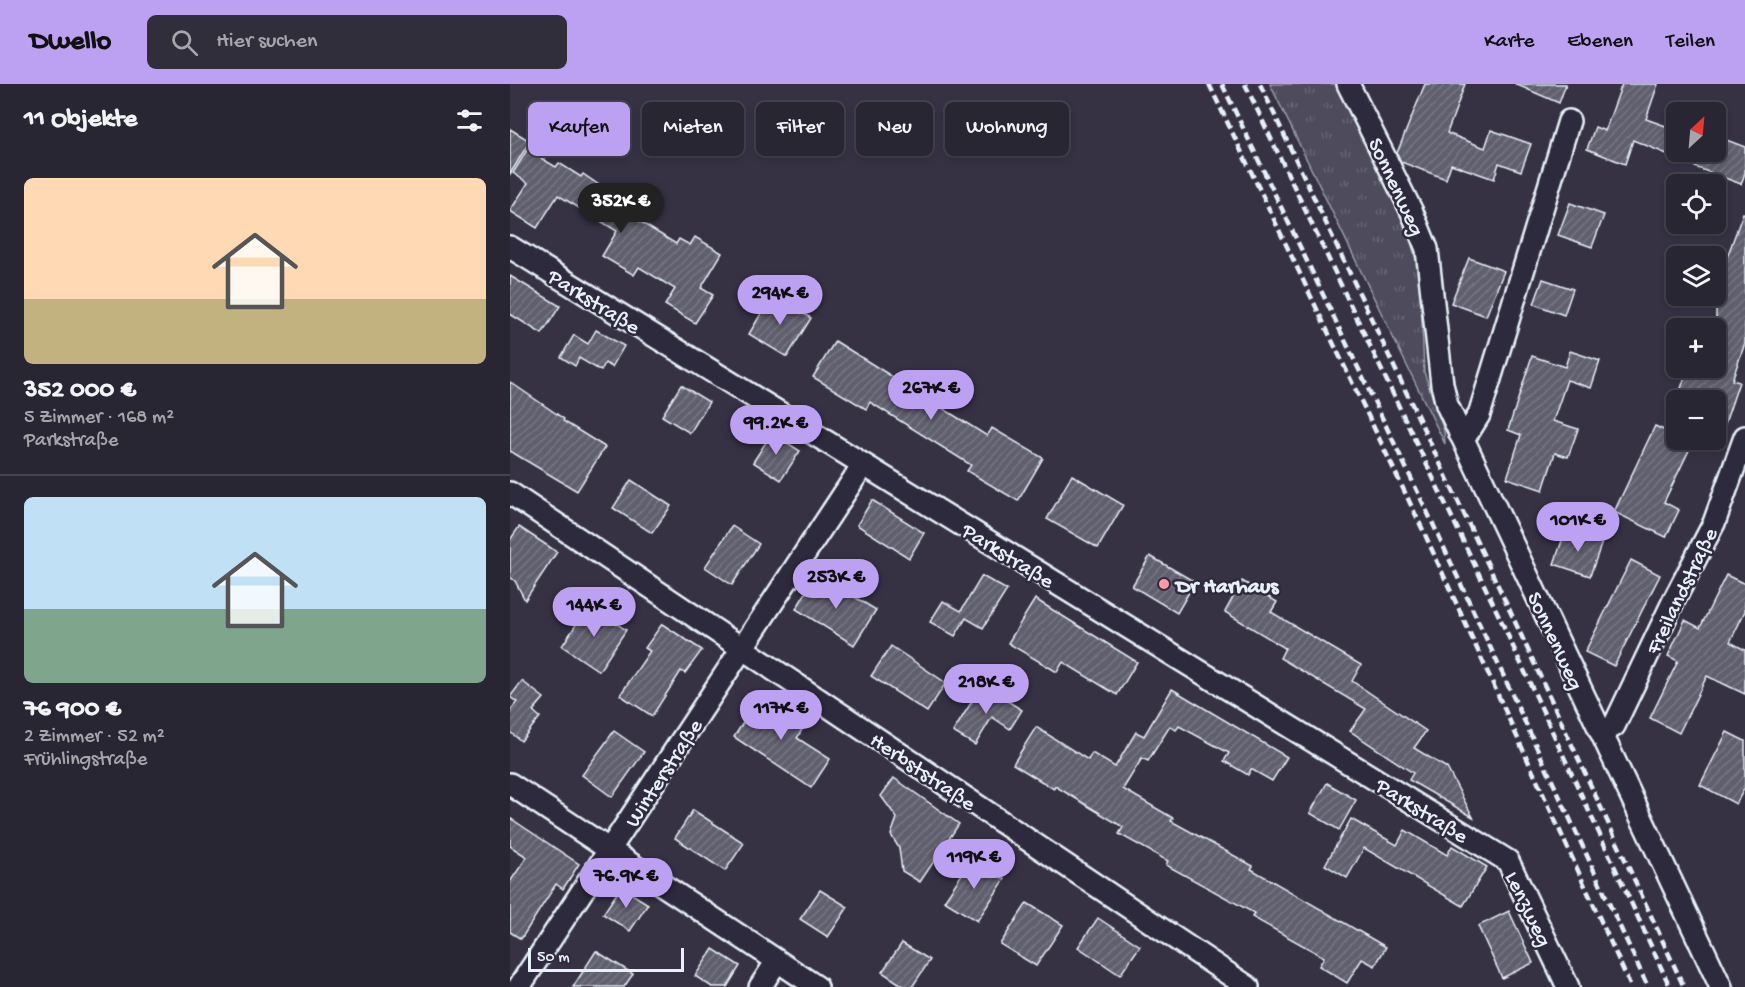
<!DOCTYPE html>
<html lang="de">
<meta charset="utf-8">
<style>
:root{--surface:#282633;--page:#302e3b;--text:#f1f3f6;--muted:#a5a5ac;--line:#44434e;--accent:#bca0f2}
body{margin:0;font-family:"Gochi Hand",sans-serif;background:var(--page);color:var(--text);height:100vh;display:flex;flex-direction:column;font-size:22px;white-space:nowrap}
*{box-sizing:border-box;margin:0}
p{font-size:20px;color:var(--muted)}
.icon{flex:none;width:33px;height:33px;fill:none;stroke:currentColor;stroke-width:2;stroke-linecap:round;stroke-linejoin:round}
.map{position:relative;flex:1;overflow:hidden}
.sheet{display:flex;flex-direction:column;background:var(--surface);width:510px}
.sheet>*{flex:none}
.guide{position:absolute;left:18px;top:18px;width:570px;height:54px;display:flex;gap:12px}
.needle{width:39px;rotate:26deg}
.tools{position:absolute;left:1156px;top:18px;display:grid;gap:12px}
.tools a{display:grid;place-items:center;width:60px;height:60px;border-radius:9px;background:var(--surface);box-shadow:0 3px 9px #0003,0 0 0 2px var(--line);font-size:30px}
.scale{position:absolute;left:18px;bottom:15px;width:156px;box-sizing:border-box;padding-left:6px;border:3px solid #e8f1f8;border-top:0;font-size:16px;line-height:21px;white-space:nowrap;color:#e8f1f8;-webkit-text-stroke:4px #2f2a3d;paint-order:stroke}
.price{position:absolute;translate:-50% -51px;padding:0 14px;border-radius:21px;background:var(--accent);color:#111;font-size:20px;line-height:39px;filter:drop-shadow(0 2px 3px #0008)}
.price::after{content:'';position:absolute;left:50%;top:36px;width:18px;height:14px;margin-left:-9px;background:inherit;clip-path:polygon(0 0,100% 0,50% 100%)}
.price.active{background:#222;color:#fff}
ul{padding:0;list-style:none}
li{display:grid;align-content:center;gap:12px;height:318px;padding:0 24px}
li+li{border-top:2px solid var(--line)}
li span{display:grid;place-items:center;height:186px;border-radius:9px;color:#555}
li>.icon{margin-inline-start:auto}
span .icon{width:108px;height:108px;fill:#fffc;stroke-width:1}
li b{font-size:26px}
h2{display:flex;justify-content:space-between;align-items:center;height:72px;padding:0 24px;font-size:26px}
.pill{padding:0 21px;border-radius:9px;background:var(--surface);box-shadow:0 3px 9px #0003,0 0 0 2px var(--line);font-size:21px;line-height:54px}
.pill.active{background:var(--accent);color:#111}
header{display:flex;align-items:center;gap:36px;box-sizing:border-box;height:84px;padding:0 30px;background:var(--accent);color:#111}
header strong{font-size:28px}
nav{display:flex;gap:33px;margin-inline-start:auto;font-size:21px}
.search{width:420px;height:54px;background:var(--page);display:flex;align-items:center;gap:15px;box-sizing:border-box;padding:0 21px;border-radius:9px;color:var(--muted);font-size:22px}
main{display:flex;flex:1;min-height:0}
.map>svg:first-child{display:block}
.grass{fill:url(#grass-tufts);stroke:#9a9eaa;stroke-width:1.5}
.building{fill:url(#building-hatch);stroke:#e8f1f8;stroke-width:1.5}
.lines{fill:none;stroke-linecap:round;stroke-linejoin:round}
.minor-casing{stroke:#e8f1f8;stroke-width:26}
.minor{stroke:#2f2a3d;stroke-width:21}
.rail{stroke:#e8f1f8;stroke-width:4.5;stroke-dasharray:9 4.5;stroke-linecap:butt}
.poi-dot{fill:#ff9aa2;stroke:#2f2a3d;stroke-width:2}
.labels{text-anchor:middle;stroke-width:5;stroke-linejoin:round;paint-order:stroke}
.street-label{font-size:22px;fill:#e8f1f8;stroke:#2f2a3d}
.poi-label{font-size:22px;font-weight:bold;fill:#e8f1f8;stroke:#2f2a3d;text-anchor:start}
</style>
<header>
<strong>Dwello</strong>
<div class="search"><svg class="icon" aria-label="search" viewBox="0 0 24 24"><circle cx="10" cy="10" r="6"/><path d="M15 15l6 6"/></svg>Hier suchen</div>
<nav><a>Karte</a><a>Ebenen</a><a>Teilen</a></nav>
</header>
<main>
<section class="sheet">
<h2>11 Objekte<svg class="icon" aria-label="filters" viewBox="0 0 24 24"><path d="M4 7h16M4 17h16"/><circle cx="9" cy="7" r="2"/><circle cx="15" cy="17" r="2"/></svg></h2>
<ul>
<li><span style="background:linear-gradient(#ffd9b3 65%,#c2b280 0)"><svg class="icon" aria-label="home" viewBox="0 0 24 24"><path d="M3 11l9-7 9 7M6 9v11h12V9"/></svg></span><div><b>352 000 €</b><p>5 Zimmer · 168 m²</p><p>Parkstraße</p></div></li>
<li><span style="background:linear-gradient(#bfe0f5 60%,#7fa58c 0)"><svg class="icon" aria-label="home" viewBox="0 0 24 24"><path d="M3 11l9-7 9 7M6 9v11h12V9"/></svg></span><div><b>76 900 €</b><p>2 Zimmer · 52 m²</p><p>Frühlingstraße</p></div></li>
</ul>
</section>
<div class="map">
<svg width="1235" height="903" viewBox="0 0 1235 903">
<defs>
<pattern id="grass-tufts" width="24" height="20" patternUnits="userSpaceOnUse" patternTransform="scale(1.5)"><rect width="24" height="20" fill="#4d4b5c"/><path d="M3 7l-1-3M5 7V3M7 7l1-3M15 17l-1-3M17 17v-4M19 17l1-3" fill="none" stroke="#676574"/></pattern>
<pattern id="building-hatch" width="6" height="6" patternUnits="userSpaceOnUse" patternTransform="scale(1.5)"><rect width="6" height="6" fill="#605e6e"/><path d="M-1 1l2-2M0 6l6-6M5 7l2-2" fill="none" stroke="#777683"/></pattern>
</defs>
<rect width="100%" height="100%" fill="#363244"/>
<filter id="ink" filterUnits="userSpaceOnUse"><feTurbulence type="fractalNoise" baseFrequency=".0167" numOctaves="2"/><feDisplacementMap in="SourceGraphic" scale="12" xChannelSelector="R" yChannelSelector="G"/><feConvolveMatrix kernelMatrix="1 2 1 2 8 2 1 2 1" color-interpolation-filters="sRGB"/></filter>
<g filter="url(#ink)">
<path class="grass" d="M 760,0 L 829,0 L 893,127 L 910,191 L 914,288 L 934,347 L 935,360 Z"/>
<g class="building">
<path d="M 915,0 L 955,0 L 937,49 L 975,64 L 981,46 L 1021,60 L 1011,87 L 989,79 L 984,95 L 941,80 L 936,95 L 891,78 L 887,69 Z"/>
<path d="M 1005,0 L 1056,0 L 1049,19 Z"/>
<path d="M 1112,0 L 1148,0 L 1136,35 L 1167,46 L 1159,68 L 1206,68 L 1206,52 L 1235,63 L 1235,89 L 1231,100 L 1185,83 L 1186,82 L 1123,56 L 1115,80 L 1077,65 L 1085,43 L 1095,47 Z"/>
<path d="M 0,45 L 20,57 L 0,90 Z"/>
<path d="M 17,66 L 46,83 L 49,79 L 71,93 L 73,90 L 89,101 L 85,108 L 92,112 L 91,114 L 166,160 L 169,155 L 180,161 L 185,153 L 212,169 L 191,204 L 203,211 L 185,239 L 155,221 L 165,205 L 129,183 L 124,191 L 92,172 L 107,147 L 48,111 L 27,144 L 0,127 L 18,99 L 3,89 Z"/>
<path d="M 1060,119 L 1094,131 L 1082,163 L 1048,151 Z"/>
<path d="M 1233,129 L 1235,130 L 1235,259 L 1222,296 L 1229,298 L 1209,357 L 1206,357 L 1206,316 L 1167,316 L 1178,284 L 1206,284 L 1206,204 Z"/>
<path d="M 959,174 L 994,187 L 976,232 L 941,219 Z"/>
<path d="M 0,192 L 50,222 L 32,250 L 0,230 Z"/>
<path d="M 1033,195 L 1063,205 L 1054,231 L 1024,220 Z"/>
<path d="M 262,211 L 301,234 L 277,273 L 239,250 Z"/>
<path d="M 86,246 L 114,262 L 102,283 L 95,279 L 91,287 L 69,274 L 65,282 L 51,273 L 64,251 L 78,260 Z"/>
<path d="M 325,257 L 477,352 L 482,344 L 533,374 L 508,417 L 457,387 L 461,381 L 360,318 L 356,325 L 303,293 Z"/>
<path d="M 1060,267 L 1090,277 L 1081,304 L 1057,296 L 1043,337 L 1068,345 L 1058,373 L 1045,369 L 1033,406 L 997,394 L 1011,351 L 998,346 L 1022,272 L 1055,283 Z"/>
<path d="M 0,298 L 54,335 L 53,337 L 95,363 L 67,407 L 0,367 Z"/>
<path d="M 171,301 L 199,318 L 180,349 L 152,332 Z"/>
<path d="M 1145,342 L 1167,352 L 1167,356 L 1173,356 L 1182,360 L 1154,418 L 1169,426 L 1156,453 L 1104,428 Z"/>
<path d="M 262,349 L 290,367 L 271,396 L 243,378 Z"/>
<path d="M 562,391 L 613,421 L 588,464 L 537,435 Z"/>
<path d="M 121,396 L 161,422 L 142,449 L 103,424 Z"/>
<path d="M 362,416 L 414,449 L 399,474 L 347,441 Z"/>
<path d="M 222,442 L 249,460 L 222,501 L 195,483 Z"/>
<path d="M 9,443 L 47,468 L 15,516 L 5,497 L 0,493 L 0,456 Z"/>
<path d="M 1056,445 L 1092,458 L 1080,492 L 1044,480 Z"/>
<path d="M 640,472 L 685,498 L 667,529 L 622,502 Z"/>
<path d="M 1121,476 L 1150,491 L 1104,582 L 1075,568 Z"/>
<path d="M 307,490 L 366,526 L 344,561 L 286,525 Z"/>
<path d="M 1216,491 L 1235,500 L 1235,527 L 1220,558 L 1235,566 L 1235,610 L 1197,592 L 1169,649 L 1140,634 L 1168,577 L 1158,572 L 1175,536 L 1190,544 Z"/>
<path d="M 472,492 L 497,506 L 473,544 L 456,534 L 445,552 L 420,538 L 433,517 L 451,527 Z"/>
<path d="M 732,497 L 767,518 L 761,528 L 851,581 L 842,597 L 916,647 L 904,664 L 937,684 L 963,733 L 899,696 L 903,689 L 840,647 L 856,625 L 770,574 L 775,564 L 715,528 Z"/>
<path d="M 525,515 L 627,578 L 607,611 L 553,578 L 547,588 L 498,559 Z"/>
<path d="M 79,521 L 116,546 L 89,587 L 52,562 Z"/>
<path d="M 152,540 L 192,566 L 175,589 L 171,587 L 142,632 L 110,611 L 140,567 L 135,564 Z"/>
<path d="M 381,562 L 436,599 L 417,628 L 361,592 Z"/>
<path d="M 12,597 L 34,614 L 23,627 L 30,633 L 11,657 L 0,648 L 0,627 L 7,618 L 0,613 Z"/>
<path d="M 472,601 L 512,626 L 500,645 L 482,633 L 465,661 L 443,648 Z"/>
<path d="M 662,605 L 777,673 L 762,697 L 741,685 L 738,691 L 714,677 L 719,669 L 669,642 L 666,646 L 660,642 L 638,677 L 632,674 L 613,705 L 663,734 L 661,737 L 743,782 L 741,785 L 876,863 L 865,882 L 852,875 L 837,899 L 809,882 L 814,873 L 742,833 L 744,829 L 656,781 L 658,777 L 609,750 L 613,743 L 545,702 L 544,705 L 503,680 L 526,643 L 578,676 L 582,669 L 605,683 L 626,648 L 634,652 Z"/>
<path d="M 251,610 L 296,639 L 287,654 L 320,675 L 301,704 L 224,653 Z"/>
<path d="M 104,647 L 134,668 L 102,713 L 72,691 Z"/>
<path d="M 1217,648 L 1235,657 L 1235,703 L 1226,720 L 1190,701 Z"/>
<path d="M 384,694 L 449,740 L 410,798 L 392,787 L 389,764 L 381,751 L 387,734 L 371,712 Z"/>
<path d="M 817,699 L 846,716 L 829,746 L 800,729 Z"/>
<path d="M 183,726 L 234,759 L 215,787 L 165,754 Z"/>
<path d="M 0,734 L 69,780 L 53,805 L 46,800 L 11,855 L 0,848 L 0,798 L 17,773 L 0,762 Z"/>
<path d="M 841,735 L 887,761 L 895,746 L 937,771 L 942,762 L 977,783 L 953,822 L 854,764 L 837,794 L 815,781 Z"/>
<path d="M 462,775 L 495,795 L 467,837 L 434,817 Z"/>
<path d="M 111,803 L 138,820 L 120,847 L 93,830 Z"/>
<path d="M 310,806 L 338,823 L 318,853 L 290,835 Z"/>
<path d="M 517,819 L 553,841 L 526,882 L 490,860 Z"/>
<path d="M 999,827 L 1023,879 L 992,894 L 968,842 Z"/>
<path d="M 588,834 L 630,862 L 610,891 L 568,863 Z"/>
<path d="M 392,859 L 420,876 L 402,903 L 395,903 L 372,888 Z"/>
<path d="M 203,865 L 230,882 L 217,903 L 202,903 L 185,892 Z"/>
<path d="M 86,867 L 123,890 L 114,903 L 63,903 Z"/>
</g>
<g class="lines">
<g class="minor-casing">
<g id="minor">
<path d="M 838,0 L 902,128 L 917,165 L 932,300 L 937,321 L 1211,903"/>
<path d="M 0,163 L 998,777 L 1058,903"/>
<path d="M 950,350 L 959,347 L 969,331 L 1059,37"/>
<path d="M 0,409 L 738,903"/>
<path d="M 1091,648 L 1104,642 L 1164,516 L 1204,439 L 1235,353"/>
<path d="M 0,700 L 307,903"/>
<path d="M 9,903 L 353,381"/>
<path d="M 250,903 L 267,877"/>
</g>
</g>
<use href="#minor" class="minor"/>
<g class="rail">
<path d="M 699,0 L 912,444 L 1121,903"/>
<path d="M 712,0 L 923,440 L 1138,903"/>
<path d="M 735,0 L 989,532 L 1160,903"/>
<path d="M 750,0 L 1000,527 L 1174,903"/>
</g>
</g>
</g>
<circle class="poi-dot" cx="654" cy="500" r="6"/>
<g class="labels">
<g class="street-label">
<text transform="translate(888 102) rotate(65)" y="8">Sonnenweg</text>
<text transform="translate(85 216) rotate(32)" y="8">Parkstraße</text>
<text transform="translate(499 470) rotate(32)" y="8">Parkstraße</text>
<text transform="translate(1170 506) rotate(-64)" y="8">Freilandstraße</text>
<text transform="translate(1047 556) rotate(65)" y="8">Sonnenweg</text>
<text transform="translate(414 686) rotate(34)" y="8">Herbststraße</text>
<text transform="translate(152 688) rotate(-57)" y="8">Winterstraße</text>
<text transform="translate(913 725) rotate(32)" y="8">Parkstraße</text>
<text transform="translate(1020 824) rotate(64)" y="8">Lenzweg</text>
</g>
<g class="poi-label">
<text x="666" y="508">Dr Harhaus</text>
</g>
</g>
</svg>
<div class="tools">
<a><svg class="needle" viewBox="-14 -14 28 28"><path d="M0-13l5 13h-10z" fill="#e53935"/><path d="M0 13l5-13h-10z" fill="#a5a5ac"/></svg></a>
<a><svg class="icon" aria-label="locate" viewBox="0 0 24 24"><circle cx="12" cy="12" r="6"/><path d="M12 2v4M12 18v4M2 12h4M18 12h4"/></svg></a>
<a><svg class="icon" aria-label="layers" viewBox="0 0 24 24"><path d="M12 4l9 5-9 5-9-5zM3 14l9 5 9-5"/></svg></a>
<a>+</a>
<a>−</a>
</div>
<div class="scale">50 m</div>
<b class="price active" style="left:111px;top:150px">352K €</b>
<b class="price" style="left:270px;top:242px">294K €</b>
<b class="price" style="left:421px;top:337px">267K €</b>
<b class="price" style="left:266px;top:372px">99.2K €</b>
<b class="price" style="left:1068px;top:469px">101K €</b>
<b class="price" style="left:326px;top:526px">253K €</b>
<b class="price" style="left:84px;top:554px">144K €</b>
<b class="price" style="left:476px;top:631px">218K €</b>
<b class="price" style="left:271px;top:657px">117K €</b>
<b class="price" style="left:464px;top:806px">119K €</b>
<b class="price" style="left:116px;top:825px">76.9K €</b>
<div class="guide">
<a class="pill active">Kaufen</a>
<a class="pill">Mieten</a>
<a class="pill">Filter</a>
<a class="pill">Neu</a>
<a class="pill">Wohnung</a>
</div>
</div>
</main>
